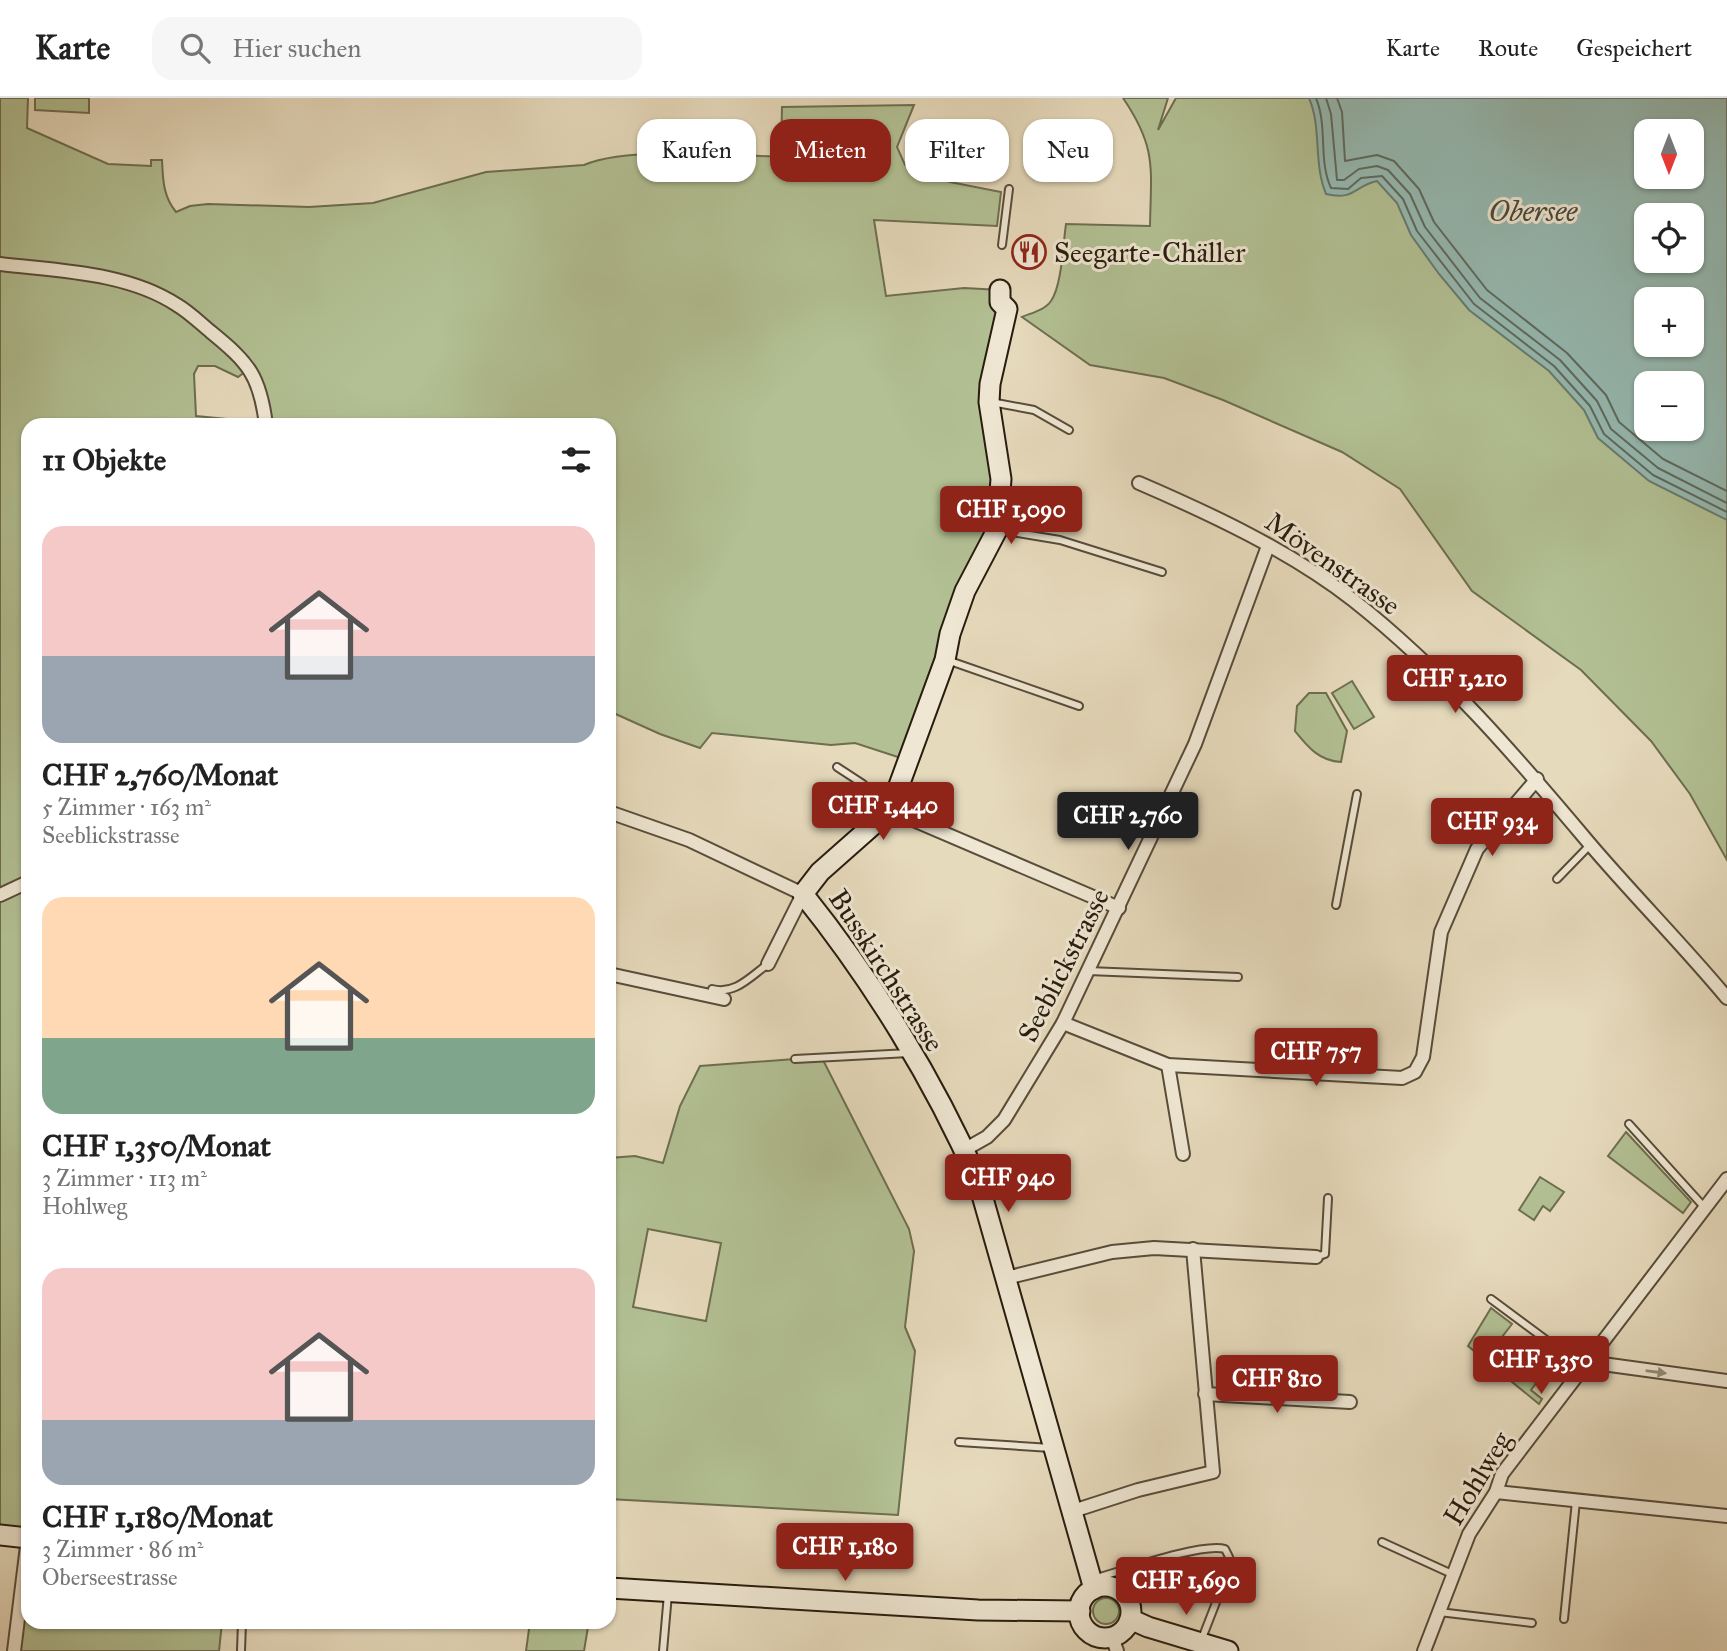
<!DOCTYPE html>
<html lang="de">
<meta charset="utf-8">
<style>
:root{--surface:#fff;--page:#f6f6f6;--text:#222;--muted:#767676;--line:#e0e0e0;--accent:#8f2418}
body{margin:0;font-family:"IM FELL Great Primer",serif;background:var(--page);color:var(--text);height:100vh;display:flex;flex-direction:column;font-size:26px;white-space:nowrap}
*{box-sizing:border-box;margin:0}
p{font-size:23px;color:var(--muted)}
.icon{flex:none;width:38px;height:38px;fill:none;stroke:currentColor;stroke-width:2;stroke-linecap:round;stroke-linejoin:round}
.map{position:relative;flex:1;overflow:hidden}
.panel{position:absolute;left:21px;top:320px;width:595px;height:1211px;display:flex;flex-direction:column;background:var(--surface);border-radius:21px;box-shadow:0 2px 5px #0004}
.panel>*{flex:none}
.banner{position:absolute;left:637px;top:21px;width:665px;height:63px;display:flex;gap:14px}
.needle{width:46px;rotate:180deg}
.tools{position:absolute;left:1634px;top:21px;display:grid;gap:14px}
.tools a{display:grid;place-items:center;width:70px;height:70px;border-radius:14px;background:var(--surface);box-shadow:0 2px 5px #0004;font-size:35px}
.price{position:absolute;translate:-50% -60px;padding:0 16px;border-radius:7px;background:var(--accent);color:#fff;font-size:23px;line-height:46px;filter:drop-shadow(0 2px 4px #0008)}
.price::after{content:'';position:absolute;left:50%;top:42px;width:21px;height:16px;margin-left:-10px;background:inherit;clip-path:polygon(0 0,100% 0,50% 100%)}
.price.current{background:#222;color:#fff}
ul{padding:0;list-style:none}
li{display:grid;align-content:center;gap:14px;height:371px;padding:0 21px}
li span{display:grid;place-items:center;height:217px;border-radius:21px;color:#555}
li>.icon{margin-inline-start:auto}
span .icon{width:126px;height:126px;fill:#fffc;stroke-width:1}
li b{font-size:30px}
h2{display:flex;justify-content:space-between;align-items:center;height:84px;padding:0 21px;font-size:30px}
.tag{padding:0 24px;border-radius:21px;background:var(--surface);box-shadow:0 2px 5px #0004;font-size:24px;line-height:63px}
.tag.current{background:var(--accent);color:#fff}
header{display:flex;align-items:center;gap:42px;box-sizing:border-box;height:98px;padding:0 35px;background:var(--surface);border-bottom:2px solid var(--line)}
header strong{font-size:33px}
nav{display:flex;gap:38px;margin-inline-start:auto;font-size:24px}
.search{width:490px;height:63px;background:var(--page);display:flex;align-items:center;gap:18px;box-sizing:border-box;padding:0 24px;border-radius:21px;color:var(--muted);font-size:26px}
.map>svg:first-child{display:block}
.green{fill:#b2c093;stroke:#6d6e50;stroke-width:2;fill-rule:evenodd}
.water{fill:#96bab2;stroke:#6a7b70;stroke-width:2;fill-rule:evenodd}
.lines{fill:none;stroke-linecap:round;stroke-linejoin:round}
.shore{stroke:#5f6b60;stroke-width:2}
.lane-casing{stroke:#584c3a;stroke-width:10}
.street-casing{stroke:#584c3a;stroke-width:16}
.secondary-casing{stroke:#281c0e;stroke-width:23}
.lane{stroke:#efe7d3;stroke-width:6}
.street{stroke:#efe7d3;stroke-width:12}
.secondary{stroke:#efe7d3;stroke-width:19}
.oneway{fill:#958c7a}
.labels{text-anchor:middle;stroke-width:6;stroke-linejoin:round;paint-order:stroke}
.poi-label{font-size:28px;fill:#281c0e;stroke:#efe7d3;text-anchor:start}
.street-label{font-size:28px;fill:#281c0e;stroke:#efe7d3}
.water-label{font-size:30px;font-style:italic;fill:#494b3f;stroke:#efe7d3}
</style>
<header>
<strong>Karte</strong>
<div class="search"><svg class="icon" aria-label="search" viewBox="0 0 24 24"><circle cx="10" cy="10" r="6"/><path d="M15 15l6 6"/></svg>Hier suchen</div>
<nav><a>Karte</a><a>Route</a><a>Gespeichert</a></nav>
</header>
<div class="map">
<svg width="1727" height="1553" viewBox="0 0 1727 1553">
<rect width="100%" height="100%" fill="#e6dabc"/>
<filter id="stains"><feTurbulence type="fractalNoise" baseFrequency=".00286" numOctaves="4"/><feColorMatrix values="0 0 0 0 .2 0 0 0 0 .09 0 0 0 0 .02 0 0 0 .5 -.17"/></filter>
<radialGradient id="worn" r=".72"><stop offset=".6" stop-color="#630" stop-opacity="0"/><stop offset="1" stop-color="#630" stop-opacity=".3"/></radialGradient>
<g class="green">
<path d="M 0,0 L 28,0 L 27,30 L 108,66 L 151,68 L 151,62 L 162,62 C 163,82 163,98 176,114 L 190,108 L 208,106 L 309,109 L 373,105 L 486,74 L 584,67 C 628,48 731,57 781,59 L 782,9 L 914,7 L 897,49 L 905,67 L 950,84 L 1001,94 L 997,128 L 874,122 L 886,198 L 964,190 L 1000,192 L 990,286 L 1001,409 L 910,663 L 855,645 L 831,647 L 712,635 L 700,650 L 660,636 L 609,613 L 609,327 L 262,327 L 254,292 L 245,274 L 238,279 L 215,268 L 198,268 L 194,276 L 196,318 L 226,321 L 226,327 L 28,327 L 28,1524 L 222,1524 L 219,1553 L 14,1553 L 28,1441 L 0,1437 Z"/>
<path d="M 35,0 L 89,0 L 89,15 L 35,12 Z"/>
<path d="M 1123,0 L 1168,0 L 1158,32 L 1176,0 L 1463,0 L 1647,163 L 1727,206 L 1727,762 L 1690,696 L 1651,643 L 1581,572 L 1472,493 L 1400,391 L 1342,354 L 1223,302 L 1164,280 L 1090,267 L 1022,219 C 1031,215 1045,212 1051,203 C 1062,187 1063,146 1066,126 L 1150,128 C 1151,70 1157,50 1123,0 ZM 1647,201 L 1692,201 L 1692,247 L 1647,247 ZM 1647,285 L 1692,285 L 1692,331 L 1647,331 Z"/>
<path d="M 1352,583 L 1374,619 L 1354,631 L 1332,595 Z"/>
<path d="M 1309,595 L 1326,595 L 1347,633 L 1341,664 C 1319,663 1308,649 1295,633 L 1297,608 Z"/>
<path d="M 848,687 L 855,696 L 859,693 L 871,710 L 859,719 L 851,709 L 838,718 L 833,712 L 840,707 L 834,697 Z"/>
<path d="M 795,961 L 823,962 L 909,1131 L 914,1153 L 905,1229 L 915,1253 L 898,1417 L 609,1401 L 609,1060 L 635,1058 L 663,1065 L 680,1008 L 700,968 ZM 648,1131 L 721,1145 L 706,1223 L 633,1209 Z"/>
<path d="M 1626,1034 L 1691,1104 L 1683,1115 L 1608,1058 Z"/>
<path d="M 1540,1079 L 1564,1094 L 1550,1113 L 1543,1108 L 1534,1122 L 1519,1112 Z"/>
<path d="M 1491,1210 L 1512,1226 L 1502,1239 L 1524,1255 L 1535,1241 L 1567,1266 L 1562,1275 L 1551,1266 L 1531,1292 L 1542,1301 L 1539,1306 L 1468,1248 Z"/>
<circle cx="1106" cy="1513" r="13"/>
<path d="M 530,1524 L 583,1524 L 588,1529 L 584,1553 L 526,1553 Z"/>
</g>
<path class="water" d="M 1309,0 L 1727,0 L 1727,422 L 1649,383 L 1598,340 L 1584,312 L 1549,273 L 1469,212 L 1439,176 L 1411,137 L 1397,105 L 1377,83 C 1354,88 1354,103 1326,96 C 1313,65 1322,30 1309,0 ZM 1692,33 L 1692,79 L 1647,79 L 1647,33 ZM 1692,117 L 1692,163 L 1647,163 L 1647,117 ZM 1647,201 L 1692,201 L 1692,247 L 1647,247 ZM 1692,285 L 1692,331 L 1647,331 L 1647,285 Z"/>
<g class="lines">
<g class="shore">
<path d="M 1316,0 C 1328,29 1318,62 1331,90 L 1348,91 L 1361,80 L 1382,78 L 1403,101 L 1417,133 L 1474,206 L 1554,268 L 1590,308 L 1604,336 L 1653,377 L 1727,414"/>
<path d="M 1326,0 L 1331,16 L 1337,82 L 1344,82 L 1359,71 L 1377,68 L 1388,72 L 1410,96 L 1425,129 L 1480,200 L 1560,262 L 1597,303 L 1611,331 L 1658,370 L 1727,405"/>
<path d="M 1337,0 L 1342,14 L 1345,63 L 1377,57 L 1394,63 L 1419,91 L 1434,124 L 1487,192 L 1567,255 L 1606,297 L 1619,324 L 1663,361 L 1727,393"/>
</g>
<g class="lane-casing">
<g id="lane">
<path d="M 1002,147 L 1009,91"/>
<path d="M 991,304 L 1034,312 L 1069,332"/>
<path d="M 999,432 L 1060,442 L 1162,474"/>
<path d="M 947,562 L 1079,608"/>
<path d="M 837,669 L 863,686 L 888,710"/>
<path d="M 1557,781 L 1590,747"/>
<path d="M 1336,807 L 1357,696"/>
<path d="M 1088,873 L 1238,879"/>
<path d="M 712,891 C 735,897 750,879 768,866"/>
<path d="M 795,961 L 909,955"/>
<path d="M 1629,1026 L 1705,1110"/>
<path d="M 1316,1159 L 1325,1156 L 1328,1100"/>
<path d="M 1491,1201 L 1584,1270"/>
<path d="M 1305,1302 L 1307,1270"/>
<path d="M 959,1344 L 1051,1350"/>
<path d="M 1382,1444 L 1452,1476"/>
<path d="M 1093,1481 C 1119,1474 1202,1444 1225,1451 L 1229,1459 L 1224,1484 L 1201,1543"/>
<path d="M 1439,1514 L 1532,1525"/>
<path d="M 1564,1521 L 1576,1403"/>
<path d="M 241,1553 L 242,1524"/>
<path d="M 663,1553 L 668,1496"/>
</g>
</g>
<g class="street-casing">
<g id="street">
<path d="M 0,166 C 58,173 127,174 177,207 C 189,214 200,225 211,234 C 249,265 260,278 266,327"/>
<path d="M 1139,385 C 1211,416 1290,453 1353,502 C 1443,573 1516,658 1589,745 C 1634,798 1683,847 1727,900"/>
<path d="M 890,712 L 1119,810"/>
<path d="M 609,714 L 689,742 L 803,796 L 768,866"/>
<path d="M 0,797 L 28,784"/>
<path d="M 609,876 L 724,901"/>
<path d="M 1063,925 L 1168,967 L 1402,980 L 1415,974 L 1423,959 L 1441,834 L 1477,751 L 1537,681"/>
<path d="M 1168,967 L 1183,1056"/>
<path d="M 964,1052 L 987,1039 L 1004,1022 L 1063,925 L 1195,646 L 1268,448"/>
<path d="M 1006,1180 L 1112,1154 L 1154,1150 L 1316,1159"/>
<path d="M 1588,1264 L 1727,1283"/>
<path d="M 1205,1296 L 1350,1304"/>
<path d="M 1496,1394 L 1727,1418"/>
<path d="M 1073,1413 L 1138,1392 L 1213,1374 L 1193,1151"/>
<path d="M 1112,1539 L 1117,1553"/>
<path d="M 14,1553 L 28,1440"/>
<path d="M 1424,1553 L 1469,1436 L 1496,1394 L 1502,1376 L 1727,1081"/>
</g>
</g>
<g class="secondary-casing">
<g id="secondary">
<path d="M 1000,192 L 1000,204 L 1007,211 L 990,286 L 989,304 L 1001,381 L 997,432 L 965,493 L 950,536 L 945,562 L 890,712 L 820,774 L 803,796 C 872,882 934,982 978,1083 L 1094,1491"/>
<path d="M 0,1437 L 28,1440"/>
<circle cx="1105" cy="1514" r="26"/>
<path d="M 609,1490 L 978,1512 L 1080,1513"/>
<path d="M 1130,1521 L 1148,1529 L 1228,1553"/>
</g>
</g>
<use href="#lane" class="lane"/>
<use href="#street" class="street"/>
<use href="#secondary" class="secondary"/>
</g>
<defs><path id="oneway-solid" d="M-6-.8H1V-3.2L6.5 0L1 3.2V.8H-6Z" transform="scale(1.75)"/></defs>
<use class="oneway" href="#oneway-solid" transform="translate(1656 1274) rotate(8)"/>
<defs>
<g id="restaurant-ring" transform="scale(1.75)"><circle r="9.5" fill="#efe7d3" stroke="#8f2418" stroke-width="1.5"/><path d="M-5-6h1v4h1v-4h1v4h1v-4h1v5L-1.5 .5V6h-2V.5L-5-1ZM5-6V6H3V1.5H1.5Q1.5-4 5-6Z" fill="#8f2418"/></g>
</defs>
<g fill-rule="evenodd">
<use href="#restaurant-ring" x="1029" y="154"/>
</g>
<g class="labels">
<g class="poi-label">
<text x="1054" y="164">Seegarte-Chäller</text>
</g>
<g class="street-label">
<text transform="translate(1333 465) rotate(35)" y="10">Mövenstrasse</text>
<text transform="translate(1063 867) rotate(-63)" y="10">Seeblickstrasse</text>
<text transform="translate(887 872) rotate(57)" y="10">Busskirchstrasse</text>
<text transform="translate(1477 1380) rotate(-59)" y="10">Hohlweg</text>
</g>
<g class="water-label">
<text x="1533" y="123">Obersee</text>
</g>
</g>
<rect width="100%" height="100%" filter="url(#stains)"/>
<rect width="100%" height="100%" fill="url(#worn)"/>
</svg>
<div class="tools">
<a><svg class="needle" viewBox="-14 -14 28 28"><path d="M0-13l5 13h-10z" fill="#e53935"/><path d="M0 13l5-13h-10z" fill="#767676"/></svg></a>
<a><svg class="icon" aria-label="locate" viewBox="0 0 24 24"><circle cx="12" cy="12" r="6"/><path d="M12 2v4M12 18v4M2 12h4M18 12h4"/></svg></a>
<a>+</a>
<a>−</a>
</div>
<b class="price" style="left:1011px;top:448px">CHF 1,090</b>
<b class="price" style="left:1455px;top:617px">CHF 1,210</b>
<b class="price" style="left:883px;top:744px">CHF 1,440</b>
<b class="price current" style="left:1128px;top:754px">CHF 2,760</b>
<b class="price" style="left:1492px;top:760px">CHF 934</b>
<b class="price" style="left:1316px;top:990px">CHF 757</b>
<b class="price" style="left:1008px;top:1116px">CHF 940</b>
<b class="price" style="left:1541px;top:1298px">CHF 1,350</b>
<b class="price" style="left:1277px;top:1317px">CHF 810</b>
<b class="price" style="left:845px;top:1485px">CHF 1,180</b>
<b class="price" style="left:1186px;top:1519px">CHF 1,690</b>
<div class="banner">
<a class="tag">Kaufen</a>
<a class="tag current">Mieten</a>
<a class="tag">Filter</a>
<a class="tag">Neu</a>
</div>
<section class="panel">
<h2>11 Objekte<svg class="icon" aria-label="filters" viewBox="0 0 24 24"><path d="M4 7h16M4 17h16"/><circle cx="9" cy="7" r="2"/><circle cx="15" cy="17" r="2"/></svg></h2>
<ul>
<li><span style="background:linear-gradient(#f6c9c9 60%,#9aa5b1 0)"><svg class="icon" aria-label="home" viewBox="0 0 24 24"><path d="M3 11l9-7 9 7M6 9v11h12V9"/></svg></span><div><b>CHF 2,760/Monat</b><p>5 Zimmer · 163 m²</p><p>Seeblickstrasse</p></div></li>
<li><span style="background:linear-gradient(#ffd9b3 65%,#7fa58c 0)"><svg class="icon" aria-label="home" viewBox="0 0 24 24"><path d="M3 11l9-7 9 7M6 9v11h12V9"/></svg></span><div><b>CHF 1,350/Monat</b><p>3 Zimmer · 113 m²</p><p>Hohlweg</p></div></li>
<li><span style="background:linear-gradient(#f6c9c9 70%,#9aa5b1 0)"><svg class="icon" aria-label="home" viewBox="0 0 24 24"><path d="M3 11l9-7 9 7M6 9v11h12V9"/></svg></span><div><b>CHF 1,180/Monat</b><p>3 Zimmer · 86 m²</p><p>Oberseestrasse</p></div></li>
</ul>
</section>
</div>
